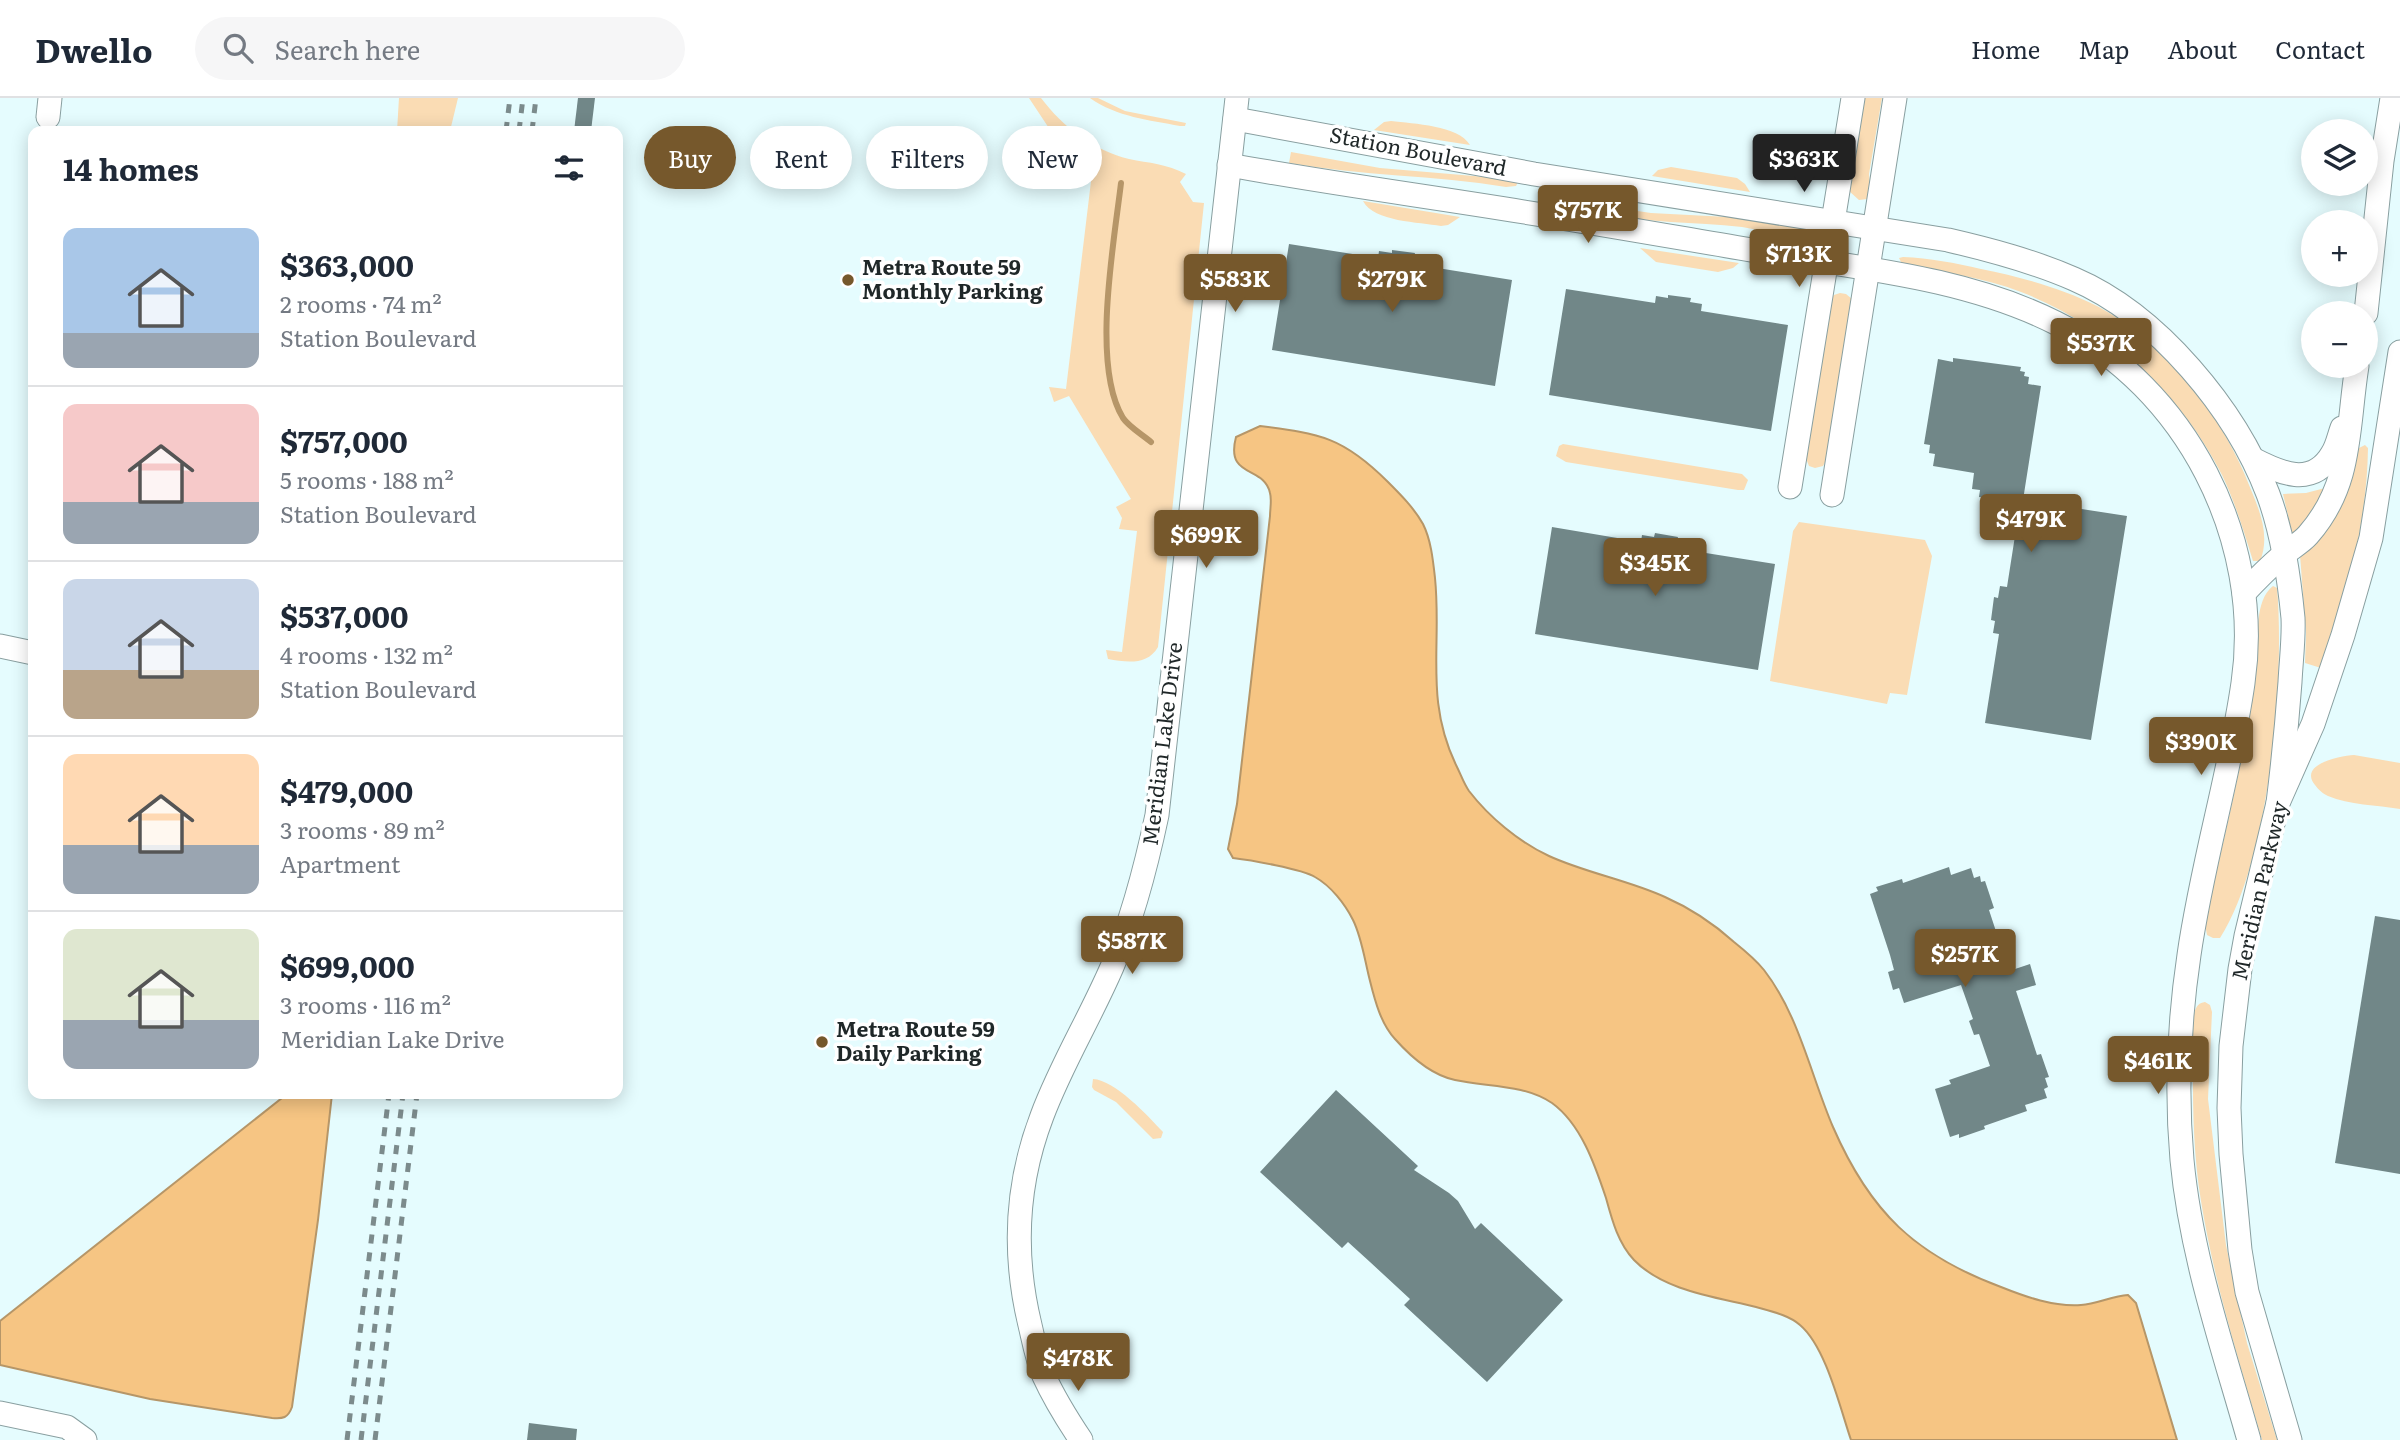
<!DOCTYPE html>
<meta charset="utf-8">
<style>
:root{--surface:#fff;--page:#f6f6f7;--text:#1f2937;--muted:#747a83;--line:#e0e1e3;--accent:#76582c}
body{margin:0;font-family:Literata,serif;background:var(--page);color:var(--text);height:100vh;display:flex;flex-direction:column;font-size:26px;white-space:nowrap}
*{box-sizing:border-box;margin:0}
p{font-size:23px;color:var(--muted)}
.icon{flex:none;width:38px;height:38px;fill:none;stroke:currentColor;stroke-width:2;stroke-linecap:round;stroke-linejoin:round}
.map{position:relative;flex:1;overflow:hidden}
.details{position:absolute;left:28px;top:28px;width:595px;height:973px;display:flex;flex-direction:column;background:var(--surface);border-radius:14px;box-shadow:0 4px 18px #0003}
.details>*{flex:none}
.top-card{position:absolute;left:644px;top:28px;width:665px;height:63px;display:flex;gap:14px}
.tools{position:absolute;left:2301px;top:21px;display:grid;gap:14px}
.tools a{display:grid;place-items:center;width:77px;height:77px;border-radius:50%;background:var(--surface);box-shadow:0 4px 18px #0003;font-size:35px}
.price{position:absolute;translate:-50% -60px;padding:0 16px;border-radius:7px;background:var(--accent);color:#fff;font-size:23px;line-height:46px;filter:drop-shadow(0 2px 4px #0008)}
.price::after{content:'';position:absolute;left:50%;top:42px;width:21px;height:16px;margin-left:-10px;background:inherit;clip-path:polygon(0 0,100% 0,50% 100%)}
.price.on{background:#222;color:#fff}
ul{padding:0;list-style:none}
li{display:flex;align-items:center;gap:21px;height:175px;padding:0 35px}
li+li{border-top:2px solid var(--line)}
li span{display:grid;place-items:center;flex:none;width:196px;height:140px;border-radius:14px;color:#555}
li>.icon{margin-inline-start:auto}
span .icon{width:84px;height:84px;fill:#fffc;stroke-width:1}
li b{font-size:30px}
h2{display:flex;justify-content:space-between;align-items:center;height:84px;padding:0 35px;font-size:30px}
.tag{padding:0 24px;border-radius:32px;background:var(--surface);box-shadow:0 4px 18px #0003;font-size:24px;line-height:63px}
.tag.on{background:var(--accent);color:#fff}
header{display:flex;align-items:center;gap:42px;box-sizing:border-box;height:98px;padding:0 35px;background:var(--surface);border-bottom:2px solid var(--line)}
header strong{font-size:33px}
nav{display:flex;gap:38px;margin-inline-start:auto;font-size:24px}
.search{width:490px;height:63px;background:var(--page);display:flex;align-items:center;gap:18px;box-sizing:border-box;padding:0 24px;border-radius:38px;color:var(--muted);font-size:26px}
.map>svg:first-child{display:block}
.green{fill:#fadcb4}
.water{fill:#f6c583;stroke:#b69668;stroke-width:2}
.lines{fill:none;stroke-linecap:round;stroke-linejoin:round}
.stream{stroke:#b69668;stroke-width:6}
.building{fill:#718788}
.minor-casing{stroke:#899fa0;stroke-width:25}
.minor{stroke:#fff;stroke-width:23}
.rail{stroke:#7c8b8c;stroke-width:5;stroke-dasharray:9 9;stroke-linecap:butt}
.poi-dot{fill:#76582c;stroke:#fff;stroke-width:2.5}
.labels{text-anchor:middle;stroke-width:7;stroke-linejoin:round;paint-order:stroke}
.street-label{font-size:21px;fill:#1f2728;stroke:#fff}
.poi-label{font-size:21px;font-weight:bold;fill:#1f2728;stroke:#fff;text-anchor:start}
</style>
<header>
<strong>Dwello</strong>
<div class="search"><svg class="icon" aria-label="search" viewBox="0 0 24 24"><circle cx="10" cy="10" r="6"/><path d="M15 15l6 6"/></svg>Search here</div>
<nav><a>Home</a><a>Map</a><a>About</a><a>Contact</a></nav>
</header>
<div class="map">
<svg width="2400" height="1342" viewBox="0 0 2400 1342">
<rect width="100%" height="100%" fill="#e5fcfe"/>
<g class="green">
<path d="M 399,0 L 458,0 L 450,33 L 397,33 Z"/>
<path d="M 1029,0 L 1041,0 C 1063,29 1093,52 1129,61 C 1149,65 1167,66 1186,76 L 1180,84 L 1193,104 L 1204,105 L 1158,549 C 1147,568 1126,564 1108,561 L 1106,552 L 1122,554 L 1137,433 L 1119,431 L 1122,420 L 1116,409 L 1131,401 L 1069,298 L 1054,304 L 1049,289 L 1066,291 L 1092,75 L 1076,71 Z"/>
<path d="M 1090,0 L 1098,0 L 1125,13 L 1186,25 L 1185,28 L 1180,28 C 1149,22 1117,19 1090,0 Z"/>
<path d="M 1863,0 L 1882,0 L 1869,76 L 1871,95 L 1867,101 L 1859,102 L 1849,93 Z"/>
<path d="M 1391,23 C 1414,26 1458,27 1470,47 L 1374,32 L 1384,24 Z"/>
<path d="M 1291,54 L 1380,70 L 1509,81 L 1518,84 L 1516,88 L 1506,89 C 1434,77 1362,78 1289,65 Z"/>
<path d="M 1671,69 L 1737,80 L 1745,86 L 1750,94 L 1652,78 L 1658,72 Z"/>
<path d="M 1363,103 L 1460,119 L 1448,127 L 1441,128 C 1419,124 1374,124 1363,103 Z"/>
<path d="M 1604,108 L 1651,115 L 1766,121 L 1800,130 L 1802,135 C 1782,139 1762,132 1742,129 C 1694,124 1647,125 1600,115 L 1599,109 Z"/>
<path d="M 1640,150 L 1739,165 L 1733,170 L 1718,174 L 1656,164 Z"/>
<path d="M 1903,159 C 1930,160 1955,165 1981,171 C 2021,179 2061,190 2097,208 C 2162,242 2217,311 2245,377 C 2256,405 2272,434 2260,463 L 2253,463 C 2244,434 2235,404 2222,377 C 2180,294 2108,228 2021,194 C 1983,179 1941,174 1902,166 L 1899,160 Z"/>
<path d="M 1840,195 L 1846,196 L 1852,201 L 1827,361 L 1823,368 L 1815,370 L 1809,368 L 1805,358 L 1830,203 L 1834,197 Z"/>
<path d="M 1563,346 L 1742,376 L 1748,382 L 1744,392 L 1738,392 L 1566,364 L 1556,358 L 1559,348 Z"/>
<path d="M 2365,347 L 2368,350 C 2367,426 2347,499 2321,570 L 2305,565 L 2306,535 L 2300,457 L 2351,378 L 2359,350 Z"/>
<path d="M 2325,390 L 2326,393 L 2296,436 L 2292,435 L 2283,396 L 2306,395 Z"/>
<path d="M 1799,424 L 1925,442 L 1932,458 L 1907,597 L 1890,595 L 1887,606 L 1770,583 L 1793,433 Z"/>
<path d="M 2273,488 L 2277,490 C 2285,581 2270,762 2220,840 L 2213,840 L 2207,837 L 2205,826 C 2223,740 2249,646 2257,559 C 2259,538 2254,503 2273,488 Z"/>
<path d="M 2354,657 L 2400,665 L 2400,711 C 2377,707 2349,707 2328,698 C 2323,696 2318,691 2315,687 C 2298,666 2340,658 2354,657 Z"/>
<path d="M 2205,904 L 2210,907 L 2212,914 L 2208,1001 L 2226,1147 L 2247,1245 L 2277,1342 L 2262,1342 C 2239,1263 2214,1184 2201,1103 C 2191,1042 2193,981 2193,920 C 2195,912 2196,905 2205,904 Z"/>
<path d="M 1093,981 C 1115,982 1148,1018 1163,1034 L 1161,1040 L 1153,1041 L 1116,1004 L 1094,992 L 1092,989 Z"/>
</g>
<g class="water">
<path d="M 1260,328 C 1321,336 1343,339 1388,384 C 1401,397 1414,410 1423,426 C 1431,442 1433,462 1435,480 C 1442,548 1424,602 1457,669 C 1461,677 1464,686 1469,693 C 1489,719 1519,744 1549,758 C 1586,775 1628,782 1665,799 C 1690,810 1714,826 1734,844 C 1744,852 1756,862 1764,872 C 1799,917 1811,978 1833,1029 C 1870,1114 1915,1157 2001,1189 C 2026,1199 2054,1209 2081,1207 C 2097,1206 2112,1198 2128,1197 L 2136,1205 L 2177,1342 L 1851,1342 C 1840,1310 1826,1249 1800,1227 C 1789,1217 1770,1213 1756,1209 C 1716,1199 1664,1193 1634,1162 C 1618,1145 1612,1122 1606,1100 C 1595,1067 1581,1026 1552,1005 C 1524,986 1487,989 1455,982 C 1431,977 1411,959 1395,941 C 1381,926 1375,903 1370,883 C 1365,864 1362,840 1353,822 C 1345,806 1331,788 1315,779 C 1302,771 1250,762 1233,760 L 1228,751 L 1237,706 L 1270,418 C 1270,411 1272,402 1270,395 C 1264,367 1225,381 1236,339 Z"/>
<path d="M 287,996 L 332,996 L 318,1122 L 292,1309 C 288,1320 283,1321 272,1320 L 150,1301 L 0,1267 L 0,1223 Z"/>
</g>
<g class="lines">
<path class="stream" d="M 1121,85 C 1114,145 1091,268 1123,320 C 1129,329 1143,337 1151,344"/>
</g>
<g class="building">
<path d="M 578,0 L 595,0 L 591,33 L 574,33 Z"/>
<path d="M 1289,146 L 1378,160 L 1379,153 L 1392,155 L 1392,152 L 1415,155 L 1414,159 L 1426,161 L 1425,168 L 1512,182 L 1495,288 L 1272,252 Z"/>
<path d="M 1566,191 L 1655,205 L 1656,198 L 1668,200 L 1668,197 L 1691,200 L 1690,204 L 1702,206 L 1701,213 L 1788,227 L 1771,333 L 1549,297 Z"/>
<path d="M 1953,260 L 2021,269 L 2020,273 L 2025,274 L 2024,278 L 2029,279 L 2028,286 L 2041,288 L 2023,402 L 2127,418 L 2091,642 L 1985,625 L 1999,536 L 1993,535 L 1995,523 L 1991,522 L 1994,499 L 1998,500 L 2000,488 L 2007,489 L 2020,406 L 1979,399 L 1980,392 L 1972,391 L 1974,375 L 1933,368 L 1935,356 L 1929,355 L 1930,347 L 1924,346 L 1938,261 L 1953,264 Z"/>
<path d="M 1552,429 L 1641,444 L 1642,437 L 1654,439 L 1655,435 L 1678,439 L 1677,443 L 1689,444 L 1687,452 L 1775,466 L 1758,572 L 1535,536 Z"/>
<path d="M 1949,769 L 1951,777 L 1971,770 L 1974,780 L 1980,778 L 1981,784 L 1985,783 L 1994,810 L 1989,812 L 2009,873 L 2030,866 L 2036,887 L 2016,893 L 2037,957 L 2041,956 L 2049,979 L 2045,980 L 2048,989 L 2044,991 L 2047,1000 L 2025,1007 L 2027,1013 L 1984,1028 L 1985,1031 L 1959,1040 L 1959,1036 L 1950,1039 L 1935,991 L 1951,986 L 1949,982 L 1990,968 L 1979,936 L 1974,937 L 1969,923 L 1973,921 L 1961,887 L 1904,905 L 1899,890 L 1893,892 L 1888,874 L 1894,872 L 1890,857 L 1870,796 L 1878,793 L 1876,789 L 1902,781 L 1903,785 Z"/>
<path d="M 2375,818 L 2400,822 L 2400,1076 L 2335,1065 Z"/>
<path d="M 1336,992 L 1418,1068 L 1414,1072 L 1449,1095 L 1458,1103 L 1475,1131 L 1481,1125 L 1563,1202 L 1487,1284 L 1404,1207 L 1410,1201 L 1370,1164 L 1348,1144 L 1342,1150 L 1260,1074 Z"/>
<path d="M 529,1325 L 577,1331 L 576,1342 L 527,1342 Z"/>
</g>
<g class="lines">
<g class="minor-casing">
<g id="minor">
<path d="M 48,19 L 50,0"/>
<path d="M 1235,21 L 1534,76 L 1948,142 C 1991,152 2033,163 2074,181 C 2158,217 2236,312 2268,396 C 2283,436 2289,479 2293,520 C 2294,541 2291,563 2290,584 C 2287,624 2283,665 2278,705"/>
<path d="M 1229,67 C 1327,85 1426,98 1524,114 C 1602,126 1680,140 1757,153 C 1857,170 1965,179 2056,225 C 2186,289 2264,441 2243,585 C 2230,676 2202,765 2189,857 C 2179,924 2176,994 2182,1062 C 2191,1158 2223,1250 2249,1342"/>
<path d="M 2366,215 L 2382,63 L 2392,0"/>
<path d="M 2253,361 C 2280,375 2312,390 2332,356 C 2337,349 2339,338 2342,330"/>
<path d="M 1790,389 L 1853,0"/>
<path d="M 1832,397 L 1895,0"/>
<path d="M 2244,495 C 2256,482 2269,469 2283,457 C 2291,450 2301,445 2308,437 C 2353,386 2347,330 2357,268"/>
<path d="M 0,548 L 33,555"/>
<path d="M 0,1315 L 67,1329 L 85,1342"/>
<path d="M 1081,1342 C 1067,1321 1054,1300 1044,1278 C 1037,1261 1034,1244 1030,1227 C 1013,1157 1016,1086 1042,1018 C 1061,967 1090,920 1112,869 C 1133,820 1146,769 1157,717 L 1237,0"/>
<path d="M 2290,1342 L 2247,1194 L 2240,1152 L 2231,1056 L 2229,1010 L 2231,948 L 2240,871 L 2246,838 L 2278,705 L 2313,626 L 2343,537 L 2371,440 L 2400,254"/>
</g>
</g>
<use href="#minor" class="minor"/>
<g class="rail">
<path d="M 506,33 L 510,0"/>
<path d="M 519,33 L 523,0"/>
<path d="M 532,33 L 536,0"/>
<path d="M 347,1342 L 389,996"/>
<path d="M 361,1342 L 403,996"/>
<path d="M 375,1342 L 417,996"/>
</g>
</g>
<g class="poi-dot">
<circle cx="848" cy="182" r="7"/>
<circle cx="822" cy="944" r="7"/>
</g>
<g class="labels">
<g class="street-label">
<text transform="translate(1418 54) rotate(11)" y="7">Station Boulevard</text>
<text transform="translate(1163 646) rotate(-83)" y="7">Meridian Lake Drive</text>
<text transform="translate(2260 793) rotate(-77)" y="7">Meridian Parkway</text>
</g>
<g class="poi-label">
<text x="862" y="177">Metra Route 59<tspan x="862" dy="24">Monthly Parking</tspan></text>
<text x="836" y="939">Metra Route 59<tspan x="836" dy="24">Daily Parking</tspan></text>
</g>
</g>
</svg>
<div class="tools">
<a><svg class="icon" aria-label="layers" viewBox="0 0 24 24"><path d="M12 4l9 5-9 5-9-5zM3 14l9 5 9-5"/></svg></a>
<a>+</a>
<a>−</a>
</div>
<b class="price on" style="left:1804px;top:96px">$363K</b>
<b class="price" style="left:1588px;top:147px">$757K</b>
<b class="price" style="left:1799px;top:191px">$713K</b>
<b class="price" style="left:1235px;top:216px">$583K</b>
<b class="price" style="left:1392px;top:216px">$279K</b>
<b class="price" style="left:2101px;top:280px">$537K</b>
<b class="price" style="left:2031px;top:456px">$479K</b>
<b class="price" style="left:1206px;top:472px">$699K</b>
<b class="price" style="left:1655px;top:500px">$345K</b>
<b class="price" style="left:2201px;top:679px">$390K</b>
<b class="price" style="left:1132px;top:878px">$587K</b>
<b class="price" style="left:1965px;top:891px">$257K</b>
<b class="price" style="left:2158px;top:998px">$461K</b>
<b class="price" style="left:1078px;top:1295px">$478K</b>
<div class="top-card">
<a class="tag on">Buy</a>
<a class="tag">Rent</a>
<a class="tag">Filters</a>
<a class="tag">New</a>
</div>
<section class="details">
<h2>14 homes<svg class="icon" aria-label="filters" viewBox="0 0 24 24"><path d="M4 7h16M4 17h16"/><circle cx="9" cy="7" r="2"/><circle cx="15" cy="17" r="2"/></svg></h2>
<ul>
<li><span style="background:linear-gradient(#a9c7e8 75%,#9aa5b1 0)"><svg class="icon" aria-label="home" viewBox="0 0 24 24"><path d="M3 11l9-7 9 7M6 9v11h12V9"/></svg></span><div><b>$363,000</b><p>2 rooms · 74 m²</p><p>Station Boulevard</p></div></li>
<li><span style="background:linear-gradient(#f6c9c9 70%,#9aa5b1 0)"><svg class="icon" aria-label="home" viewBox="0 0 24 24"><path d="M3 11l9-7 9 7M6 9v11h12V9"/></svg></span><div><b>$757,000</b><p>5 rooms · 188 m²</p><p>Station Boulevard</p></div></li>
<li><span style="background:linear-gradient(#c9d6e8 65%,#b9a48a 0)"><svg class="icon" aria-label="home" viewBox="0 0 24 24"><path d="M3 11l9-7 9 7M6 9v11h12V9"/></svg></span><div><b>$537,000</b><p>4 rooms · 132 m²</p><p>Station Boulevard</p></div></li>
<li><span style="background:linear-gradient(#ffd9b3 65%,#9aa5b1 0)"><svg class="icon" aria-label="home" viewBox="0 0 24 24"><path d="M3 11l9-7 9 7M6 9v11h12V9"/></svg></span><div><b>$479,000</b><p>3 rooms · 89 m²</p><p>Apartment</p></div></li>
<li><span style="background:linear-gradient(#dfe7d0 65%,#9aa5b1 0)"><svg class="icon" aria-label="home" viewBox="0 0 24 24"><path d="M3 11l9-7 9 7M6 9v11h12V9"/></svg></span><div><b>$699,000</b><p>3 rooms · 116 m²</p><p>Meridian Lake Drive</p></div></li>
</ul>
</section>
</div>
